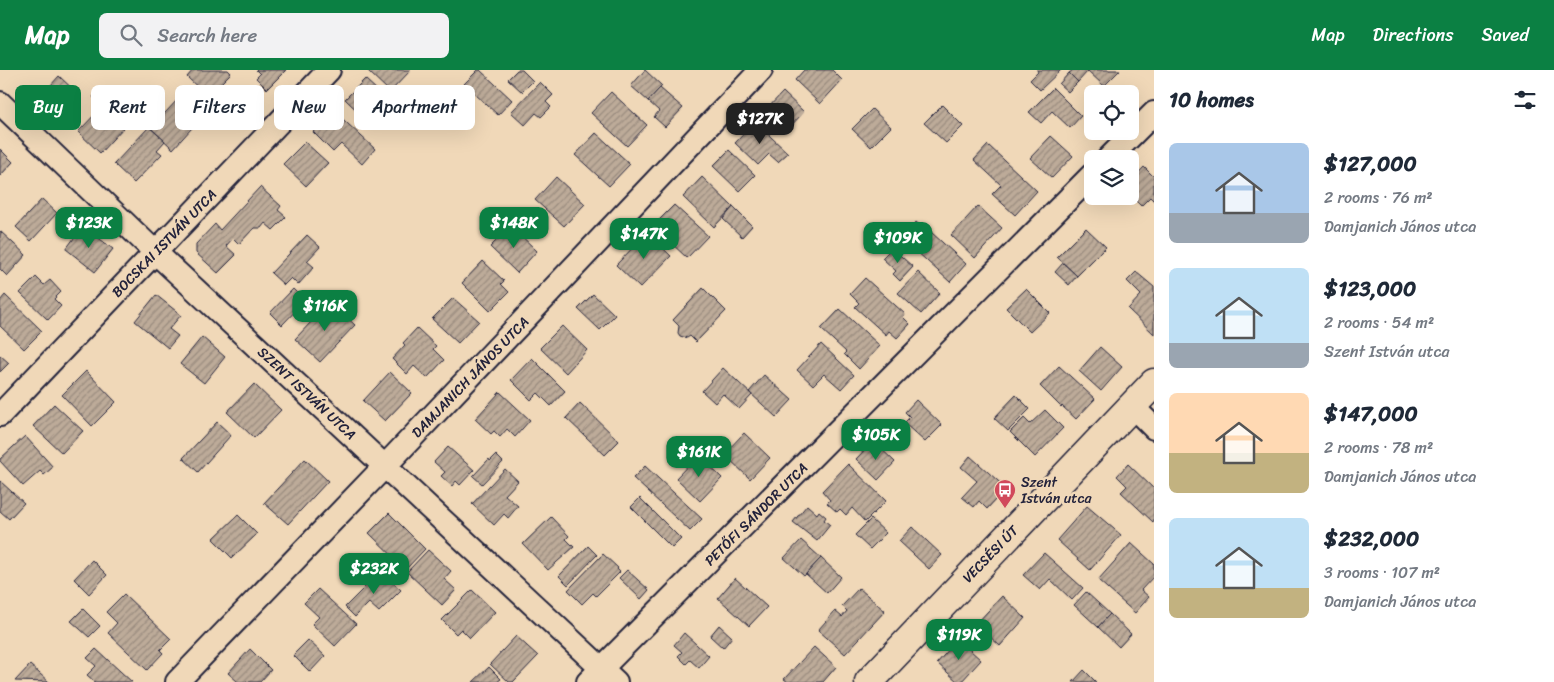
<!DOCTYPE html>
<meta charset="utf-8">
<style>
:root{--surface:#fff;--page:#f2f2f3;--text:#1f2937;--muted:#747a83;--accent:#0b8043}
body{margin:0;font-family:Sriracha,sans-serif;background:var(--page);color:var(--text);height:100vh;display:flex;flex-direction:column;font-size:19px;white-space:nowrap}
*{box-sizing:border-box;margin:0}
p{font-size:16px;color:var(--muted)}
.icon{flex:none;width:28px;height:28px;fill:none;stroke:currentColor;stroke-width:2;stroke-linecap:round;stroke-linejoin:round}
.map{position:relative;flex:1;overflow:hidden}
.drawer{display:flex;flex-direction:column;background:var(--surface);width:400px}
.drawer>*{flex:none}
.guide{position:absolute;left:15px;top:15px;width:475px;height:45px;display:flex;gap:10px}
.fabs{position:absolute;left:1084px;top:15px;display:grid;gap:10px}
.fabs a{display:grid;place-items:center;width:55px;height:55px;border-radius:8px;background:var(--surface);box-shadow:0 5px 20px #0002;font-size:25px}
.price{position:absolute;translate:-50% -42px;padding:0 11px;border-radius:10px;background:var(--accent);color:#fff;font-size:16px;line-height:32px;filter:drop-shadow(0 1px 2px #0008)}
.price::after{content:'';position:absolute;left:50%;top:30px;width:15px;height:11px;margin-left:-8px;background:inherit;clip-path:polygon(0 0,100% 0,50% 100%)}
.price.selected{background:#222;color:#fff}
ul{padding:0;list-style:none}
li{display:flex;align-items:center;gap:15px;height:125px;padding:0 15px}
li span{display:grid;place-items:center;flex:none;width:140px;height:100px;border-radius:8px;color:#555}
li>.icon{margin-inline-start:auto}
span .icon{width:60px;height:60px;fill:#fffc;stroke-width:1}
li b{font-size:21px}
h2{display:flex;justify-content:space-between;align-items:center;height:60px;padding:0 15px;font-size:21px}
.tag{padding:0 18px;border-radius:8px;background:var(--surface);box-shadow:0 5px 20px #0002;font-size:18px;line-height:45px}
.tag.selected{background:var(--accent);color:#fff}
header{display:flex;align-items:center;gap:30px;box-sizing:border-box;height:70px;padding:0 25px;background:var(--accent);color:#fff}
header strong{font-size:24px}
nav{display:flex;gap:28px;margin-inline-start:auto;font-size:18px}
.search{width:350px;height:45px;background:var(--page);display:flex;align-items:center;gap:12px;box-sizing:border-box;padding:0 18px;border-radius:8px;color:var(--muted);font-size:19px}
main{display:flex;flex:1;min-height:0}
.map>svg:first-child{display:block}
.building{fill:url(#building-hatch);stroke:#22223b}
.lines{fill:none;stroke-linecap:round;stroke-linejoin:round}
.street-casing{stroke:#22223b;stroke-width:26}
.secondary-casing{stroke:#22223b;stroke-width:31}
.street{stroke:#f0d8b8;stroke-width:22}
.secondary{stroke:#f0d8b8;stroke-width:28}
.labels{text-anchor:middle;stroke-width:5;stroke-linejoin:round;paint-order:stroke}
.street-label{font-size:14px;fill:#22223b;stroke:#f0d8b8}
.poi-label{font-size:14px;fill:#22223b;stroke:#f0d8b8;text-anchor:start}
</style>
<header>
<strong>Map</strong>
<div class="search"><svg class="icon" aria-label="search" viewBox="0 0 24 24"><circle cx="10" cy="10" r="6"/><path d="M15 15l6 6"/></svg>Search here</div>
<nav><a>Map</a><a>Directions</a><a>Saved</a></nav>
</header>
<main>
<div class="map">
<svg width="1154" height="612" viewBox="0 0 1154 612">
<defs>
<pattern id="building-hatch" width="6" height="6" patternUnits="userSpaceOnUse" patternTransform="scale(1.25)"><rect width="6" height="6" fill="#bdab99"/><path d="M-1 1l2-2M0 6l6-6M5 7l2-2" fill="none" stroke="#998b7e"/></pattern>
</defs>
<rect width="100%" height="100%" fill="#f0d8b8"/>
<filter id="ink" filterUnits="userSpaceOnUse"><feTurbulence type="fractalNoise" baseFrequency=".02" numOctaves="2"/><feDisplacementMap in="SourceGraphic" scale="10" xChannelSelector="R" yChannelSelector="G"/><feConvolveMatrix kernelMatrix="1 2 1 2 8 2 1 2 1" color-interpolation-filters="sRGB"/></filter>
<g filter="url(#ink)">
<g class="building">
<path d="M 193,0 L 228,0 L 231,3 L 221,13 L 221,18 L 219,23 L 212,27 L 208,27 L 187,7 Z"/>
<path d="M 256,0 L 286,0 L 267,19 L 256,8 L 260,4 Z"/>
<path d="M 369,0 L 411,0 L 390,22 L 368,1 Z"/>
<path d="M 478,0 L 480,0 L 512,30 L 498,45 L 464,14 Z"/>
<path d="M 517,0 L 522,0 L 533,11 L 522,22 L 508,9 Z"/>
<path d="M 645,0 L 662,16 L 648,31 L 631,16 Z"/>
<path d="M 804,0 L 832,0 L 842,10 L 820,34 L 795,10 Z"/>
<path d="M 1037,0 L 1061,0 L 1040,20 L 1030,10 L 1038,2 Z"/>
<path d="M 1073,0 L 1087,0 L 1088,1 L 1078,12 L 1069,3 Z"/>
<path d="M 1087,0 L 1120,0 L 1104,16 Z"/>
<path d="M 1069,3 L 1078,12 L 1068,22 L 1059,14 Z"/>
<path d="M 59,6 L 78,24 L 60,43 L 41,26 Z"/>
<path d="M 365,9 L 392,34 L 372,55 L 345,29 Z"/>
<path d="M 540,12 L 553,25 L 546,32 L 551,37 L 541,47 L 536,43 L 525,55 L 511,42 Z"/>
<path d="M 103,17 L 118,32 L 109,41 L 93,27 Z"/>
<path d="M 660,18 L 683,38 L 665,57 L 654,47 L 659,41 L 648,31 Z"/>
<path d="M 1053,18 L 1081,46 L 1070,58 L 1052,41 L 1041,53 L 1029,42 Z"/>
<path d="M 611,22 L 647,55 L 627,76 L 591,43 Z"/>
<path d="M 783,22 L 804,42 L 785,62 L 781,59 L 778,61 L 768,52 L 771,49 L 764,42 Z"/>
<path d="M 179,28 L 201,48 L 173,79 L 151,58 Z"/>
<path d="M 942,35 L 963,56 L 946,73 L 924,53 Z"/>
<path d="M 102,37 L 124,57 L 100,83 L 78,62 Z"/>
<path d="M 872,39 L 891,57 L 871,77 L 852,59 Z"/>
<path d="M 333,40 L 375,79 L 362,94 L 341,74 L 333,82 L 313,62 Z"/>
<path d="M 755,52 L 788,83 L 778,92 L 769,84 L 758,95 L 735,73 Z"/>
<path d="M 149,57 L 165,71 L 157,80 L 162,84 L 134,113 L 114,94 Z"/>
<path d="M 596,63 L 630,94 L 609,116 L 575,85 Z"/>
<path d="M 1051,66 L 1073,86 L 1052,108 L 1030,88 Z"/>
<path d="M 305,72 L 328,93 L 306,116 L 283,94 Z"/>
<path d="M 988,75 L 1037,121 L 1015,145 L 992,124 L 1001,115 L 974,90 Z"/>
<path d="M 0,79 L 13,92 L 0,106 Z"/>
<path d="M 729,80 L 755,105 L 739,121 L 713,96 Z"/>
<path d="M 1144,97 L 1154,107 L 1154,131 L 1150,127 L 1141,136 L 1130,125 L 1130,112 Z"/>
<path d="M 556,107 L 585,134 L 564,156 L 535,130 Z"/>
<path d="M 702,107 L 733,137 L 714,157 L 683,127 Z"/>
<path d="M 260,117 L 281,136 L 278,140 L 286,147 L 273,160 L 265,153 L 261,158 L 254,158 L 239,174 L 233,168 L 226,176 L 236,185 L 218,203 L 196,183 L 196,174 L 215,154 L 220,160 Z"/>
<path d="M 42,129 L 57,143 L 31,171 L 16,157 Z"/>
<path d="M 674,135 L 708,166 L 687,188 L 653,156 Z"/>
<path d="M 978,136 L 1002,158 L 975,188 L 951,165 Z"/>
<path d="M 733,137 L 752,156 L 742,167 L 723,149 Z"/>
<path d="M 916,152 L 930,164 L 917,178 L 904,165 Z"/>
<path d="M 83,156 L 113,179 L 95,202 L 66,179 Z"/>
<path d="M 511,156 L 537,181 L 517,203 L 490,177 Z"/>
<path d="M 1086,158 L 1106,177 L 1077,206 L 1057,187 Z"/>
<path d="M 0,161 L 26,185 L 7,206 L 0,199 Z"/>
<path d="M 931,162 L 966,194 L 950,212 L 915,180 Z"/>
<path d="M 647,163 L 671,186 L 640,218 L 616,195 Z"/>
<path d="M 307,165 L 320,177 L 307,191 L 314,197 L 298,215 L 291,208 L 284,215 L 271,203 Z"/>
<path d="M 892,178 L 913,197 L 900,211 L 893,204 L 896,201 L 882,188 Z"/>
<path d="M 483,191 L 504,211 L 501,214 L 509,222 L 490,241 L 462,213 Z"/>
<path d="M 1063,193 L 1077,206 L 1069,215 L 1055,202 Z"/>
<path d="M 918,202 L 940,223 L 921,244 L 898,223 Z"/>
<path d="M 1136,202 L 1154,217 L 1154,264 L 1128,239 L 1141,225 L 1127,211 Z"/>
<path d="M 36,207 L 44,215 L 50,210 L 61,222 L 54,229 L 61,236 L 48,250 L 20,223 Z"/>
<path d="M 865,208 L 905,244 L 903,247 L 910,254 L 897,268 L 889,261 L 886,265 L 855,237 L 859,233 L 850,224 Z"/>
<path d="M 703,218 L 726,241 L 696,272 L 690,266 L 687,268 L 680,266 L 678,263 L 679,256 L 673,250 Z"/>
<path d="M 293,219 L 305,231 L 282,255 L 270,243 Z"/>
<path d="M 1026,219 L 1050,243 L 1030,262 L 1006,238 Z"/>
<path d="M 593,224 L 615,245 L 600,260 L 578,239 Z"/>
<path d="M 5,225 L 42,261 L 24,279 L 0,256 L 0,231 Z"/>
<path d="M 156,225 L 181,245 L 169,259 L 178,266 L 168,278 L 135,251 Z"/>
<path d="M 453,228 L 479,251 L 458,273 L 432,249 Z"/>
<path d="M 330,232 L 355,255 L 320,292 L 295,269 Z"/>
<path d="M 840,239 L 880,276 L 859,299 L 844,284 L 846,282 L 821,259 Z"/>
<path d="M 562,256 L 587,280 L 566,303 L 540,278 Z"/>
<path d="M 417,258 L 436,276 L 433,279 L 444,290 L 427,308 L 414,296 L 407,304 L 392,289 L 405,275 L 403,273 Z"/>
<path d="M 202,267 L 225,287 L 204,313 L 180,294 Z"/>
<path d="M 821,274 L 854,305 L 841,319 L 824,304 L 813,315 L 797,300 Z"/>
<path d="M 1100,277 L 1122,297 L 1101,321 L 1079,301 Z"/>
<path d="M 0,285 L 9,293 L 0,302 Z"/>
<path d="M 532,288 L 565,321 L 551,336 L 538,323 L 531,330 L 511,310 Z"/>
<path d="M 1059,296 L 1095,329 L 1076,349 L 1062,336 L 1061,337 L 1040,316 Z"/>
<path d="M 723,298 L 752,325 L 739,339 L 723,324 L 715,333 L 702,321 Z"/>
<path d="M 86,301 L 116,332 L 92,356 L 62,325 Z"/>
<path d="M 390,302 L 412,323 L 385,351 L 363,331 Z"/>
<path d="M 764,305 L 792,330 L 776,347 L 749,322 Z"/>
<path d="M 254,314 L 281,340 L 254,368 L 227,342 Z"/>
<path d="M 500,322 L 530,350 L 515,367 L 507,359 L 500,367 L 494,361 L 491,364 L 475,349 Z"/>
<path d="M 1016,325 L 1030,339 L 1008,361 L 994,348 Z"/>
<path d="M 916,330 L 942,355 L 925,372 L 904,353 L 910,347 L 905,342 Z"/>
<path d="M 580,333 L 619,371 L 605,385 L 566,348 Z"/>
<path d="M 54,334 L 83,361 L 62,383 L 33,356 Z"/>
<path d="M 1045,340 L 1063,358 L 1035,387 L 1010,362 L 1024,348 L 1030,354 Z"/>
<path d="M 217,352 L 231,365 L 198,402 L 183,388 Z"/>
<path d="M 744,363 L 770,388 L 750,409 L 724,384 Z"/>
<path d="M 25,366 L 53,397 L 44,405 L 40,401 L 23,416 L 0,391 L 0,389 Z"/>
<path d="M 873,371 L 895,392 L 878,410 L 856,389 Z"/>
<path d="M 448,377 L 474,400 L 460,415 L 456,411 L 452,416 L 441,406 L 445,402 L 434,392 Z"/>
<path d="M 496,385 L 503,392 L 482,414 L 473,406 L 489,389 L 490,391 Z"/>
<path d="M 698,385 L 722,408 L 700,431 L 676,408 Z"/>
<path d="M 970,386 L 1006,418 L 987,439 L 979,431 L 974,437 L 962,427 L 977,411 L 961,397 Z"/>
<path d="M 305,389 L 328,411 L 288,454 L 264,433 Z"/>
<path d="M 848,394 L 886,431 L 865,452 L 852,438 L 846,445 L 840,439 L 837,442 L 827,433 L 830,430 L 822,421 Z"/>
<path d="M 1128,394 L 1154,419 L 1154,450 L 1153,452 L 1121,422 L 1127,416 L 1117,406 Z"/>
<path d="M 645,396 L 702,449 L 690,461 L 633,408 Z"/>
<path d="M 505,399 L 518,411 L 505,425 L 518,436 L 508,448 L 504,444 L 494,455 L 472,434 Z"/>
<path d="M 0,411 L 24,433 L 9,449 L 0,441 Z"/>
<path d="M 640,428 L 681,469 L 672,478 L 631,437 Z"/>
<path d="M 807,435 L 817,444 L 819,441 L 826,447 L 824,450 L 830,455 L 817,471 L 793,452 Z"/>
<path d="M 1087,436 L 1121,465 L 1090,500 L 1057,470 Z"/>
<path d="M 389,443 L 425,479 L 406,499 L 369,463 Z"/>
<path d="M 238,445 L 257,464 L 232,488 L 213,469 Z"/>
<path d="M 551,447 L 569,466 L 566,469 L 574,477 L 548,500 L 523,474 Z"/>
<path d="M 871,449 L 886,463 L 870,479 L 855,465 Z"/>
<path d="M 912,457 L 942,485 L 929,499 L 899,471 Z"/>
<path d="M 801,470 L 821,488 L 804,506 L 784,488 Z"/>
<path d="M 1131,473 L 1154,494 L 1154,506 L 1141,520 L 1149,527 L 1135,543 L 1098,510 Z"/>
<path d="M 588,476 L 597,485 L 568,515 L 559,506 Z"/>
<path d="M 428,480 L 451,501 L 444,509 L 456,520 L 442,535 L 407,502 Z"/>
<path d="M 1044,483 L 1083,518 L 1072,530 L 1050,509 L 1040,520 L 1023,505 Z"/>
<path d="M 603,484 L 618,498 L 617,499 L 620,502 L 596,526 L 593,523 L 582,534 L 568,520 Z"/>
<path d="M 821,488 L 841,507 L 827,523 L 806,504 Z"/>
<path d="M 92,490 L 107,505 L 89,524 L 74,509 Z"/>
<path d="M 627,500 L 649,520 L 641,529 L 619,508 Z"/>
<path d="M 381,501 L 401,520 L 379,542 L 369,533 L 355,547 L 345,537 Z"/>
<path d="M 735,508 L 767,537 L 749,556 L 718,528 Z"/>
<path d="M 859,518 L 885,541 L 845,584 L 818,560 L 835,541 L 842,547 L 847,541 L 842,536 Z"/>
<path d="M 318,519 L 356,554 L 335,576 L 312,554 L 319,547 L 304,533 Z"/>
<path d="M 472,520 L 495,542 L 470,568 L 461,559 L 456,564 L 442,550 Z"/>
<path d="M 1086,522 L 1110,544 L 1098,557 L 1074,535 Z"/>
<path d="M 124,524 L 171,569 L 160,580 L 163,583 L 147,600 L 108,563 L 117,553 L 106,542 Z"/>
<path d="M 1002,526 L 1025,548 L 1000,576 L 976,554 Z"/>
<path d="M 83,539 L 100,556 L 89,567 L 71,551 Z"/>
<path d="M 1110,544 L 1131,564 L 1119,577 L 1098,557 Z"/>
<path d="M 719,555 L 732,567 L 723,578 L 710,566 Z"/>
<path d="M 684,563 L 709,586 L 699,598 L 690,590 L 686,594 L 678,586 L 682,582 L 674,575 Z"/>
<path d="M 516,566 L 538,586 L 513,612 L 509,612 L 490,594 Z"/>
<path d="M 958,569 L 981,590 L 961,612 L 958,612 L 937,593 Z"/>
<path d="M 308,570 L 325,586 L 310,602 L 293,585 Z"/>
<path d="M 814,577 L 836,597 L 823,612 L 788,612 L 784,609 Z"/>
<path d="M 96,579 L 132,612 L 95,612 L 87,605 L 96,596 L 87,588 Z"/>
<path d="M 250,579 L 271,600 L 260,612 L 238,612 L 228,603 Z"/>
<path d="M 30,595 L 49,612 L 15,611 Z"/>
<path d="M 489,597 L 501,609 L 497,612 L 473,612 Z"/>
<path d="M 1084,600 L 1096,612 L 1073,612 Z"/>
</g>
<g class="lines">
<g class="street-casing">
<g id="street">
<path d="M 0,33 L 155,182 L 616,612"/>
<path d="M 1108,89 L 1154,43"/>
<path d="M 1132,336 L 1154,358"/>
<path d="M 0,345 L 329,0"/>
<path d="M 177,612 L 385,396 L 761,0"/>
<path d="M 588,612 L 1092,105"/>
</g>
</g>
<g class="secondary-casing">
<path id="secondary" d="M 869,612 L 1154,313"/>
</g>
<use href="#street" class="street"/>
<use href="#secondary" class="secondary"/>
</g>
</g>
<defs>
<g id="bus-pin" transform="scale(1.125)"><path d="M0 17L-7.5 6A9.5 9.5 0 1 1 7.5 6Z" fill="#d1495b" stroke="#f0d8b8"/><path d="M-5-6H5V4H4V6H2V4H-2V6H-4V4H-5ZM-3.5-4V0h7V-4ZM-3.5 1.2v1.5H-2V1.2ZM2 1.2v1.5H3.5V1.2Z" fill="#fff"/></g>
</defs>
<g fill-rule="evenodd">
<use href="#bus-pin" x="1005" y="420"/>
</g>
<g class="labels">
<g class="street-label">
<text transform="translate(164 173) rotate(-46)" y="5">BOCSKAI ISTVÁN UTCA</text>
<text transform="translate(470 307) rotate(-46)" y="5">DAMJANICH JÁNOS UTCA</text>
<text transform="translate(307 323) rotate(43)" y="5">SZENT ISTVÁN UTCA</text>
<text transform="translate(756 444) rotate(-45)" y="5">PETŐFI SÁNDOR UTCA</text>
<text transform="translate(990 484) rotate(-46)" y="5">VECSÉSI ÚT</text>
</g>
<g class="poi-label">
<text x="1021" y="417">Szent<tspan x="1021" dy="16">István utca</tspan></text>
</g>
</g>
</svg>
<div class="fabs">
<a><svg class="icon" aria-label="locate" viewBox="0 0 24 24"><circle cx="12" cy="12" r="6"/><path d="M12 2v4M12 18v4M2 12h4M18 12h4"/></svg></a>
<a><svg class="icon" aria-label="layers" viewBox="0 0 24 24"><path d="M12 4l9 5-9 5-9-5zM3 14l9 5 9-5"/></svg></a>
</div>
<b class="price selected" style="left:760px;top:75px">$127K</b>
<b class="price" style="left:89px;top:179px">$123K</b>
<b class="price" style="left:514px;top:179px">$148K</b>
<b class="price" style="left:644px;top:190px">$147K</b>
<b class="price" style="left:898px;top:194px">$109K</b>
<b class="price" style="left:325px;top:262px">$116K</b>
<b class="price" style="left:876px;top:391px">$105K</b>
<b class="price" style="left:699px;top:408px">$161K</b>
<b class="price" style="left:374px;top:525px">$232K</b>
<b class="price" style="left:959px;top:591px">$119K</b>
<div class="guide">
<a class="tag selected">Buy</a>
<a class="tag">Rent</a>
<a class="tag">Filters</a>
<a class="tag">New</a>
<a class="tag">Apartment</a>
</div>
</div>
<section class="drawer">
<h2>10 homes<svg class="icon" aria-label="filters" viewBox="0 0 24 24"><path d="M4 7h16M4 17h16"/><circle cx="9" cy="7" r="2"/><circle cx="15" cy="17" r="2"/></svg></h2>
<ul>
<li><span style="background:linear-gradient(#a9c7e8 70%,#9aa5b1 0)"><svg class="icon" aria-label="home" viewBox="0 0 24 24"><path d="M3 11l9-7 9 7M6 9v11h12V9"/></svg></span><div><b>$127,000</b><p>2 rooms · 76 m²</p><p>Damjanich János utca</p></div></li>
<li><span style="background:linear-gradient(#bfe0f5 75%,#9aa5b1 0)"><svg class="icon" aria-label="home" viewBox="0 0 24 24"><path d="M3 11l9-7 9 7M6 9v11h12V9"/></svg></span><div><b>$123,000</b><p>2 rooms · 54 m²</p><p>Szent István utca</p></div></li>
<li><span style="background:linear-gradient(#ffd9b3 60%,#c2b280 0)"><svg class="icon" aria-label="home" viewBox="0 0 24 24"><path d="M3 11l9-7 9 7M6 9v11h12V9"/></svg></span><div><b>$147,000</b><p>2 rooms · 78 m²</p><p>Damjanich János utca</p></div></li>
<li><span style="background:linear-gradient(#bfe0f5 70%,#c2b280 0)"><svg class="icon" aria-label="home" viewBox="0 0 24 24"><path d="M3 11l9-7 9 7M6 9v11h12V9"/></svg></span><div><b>$232,000</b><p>3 rooms · 107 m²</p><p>Damjanich János utca</p></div></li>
</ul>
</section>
</main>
